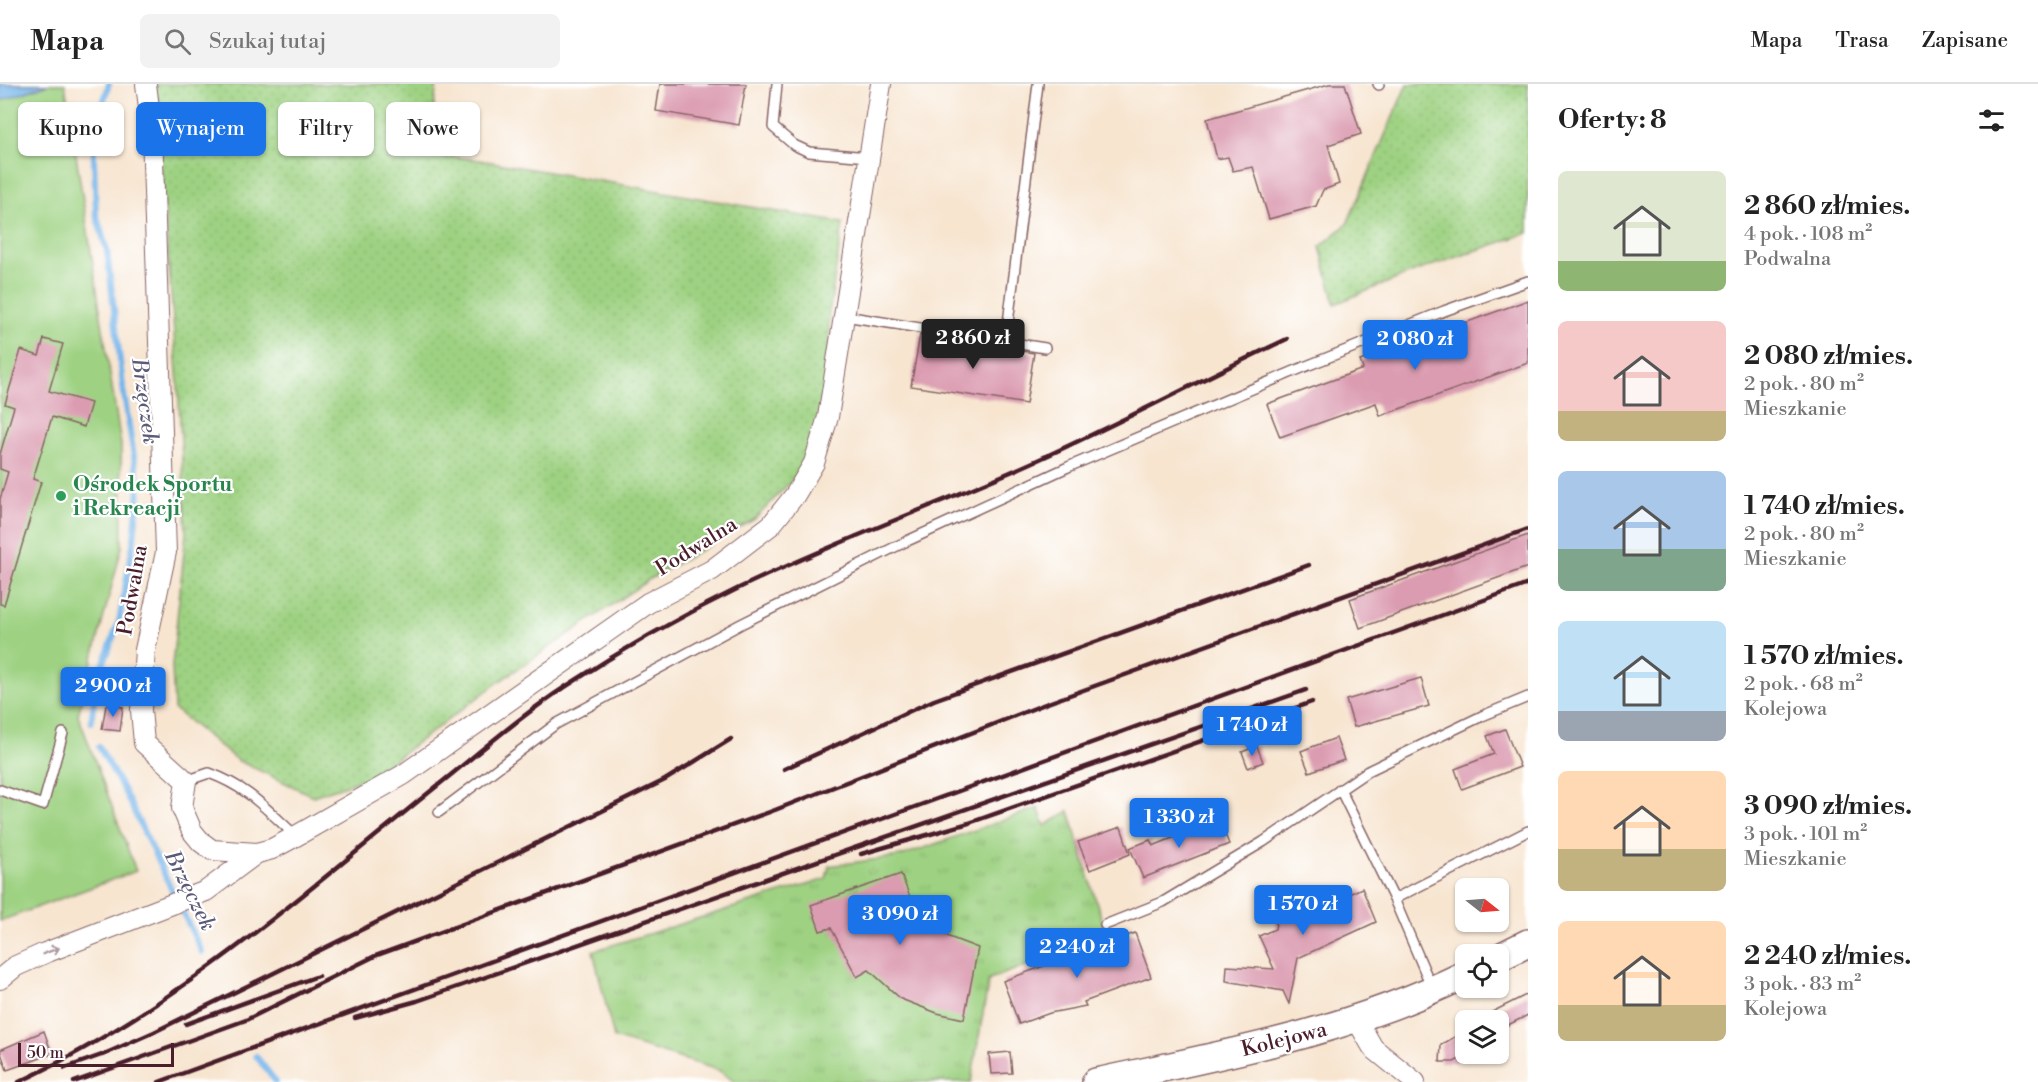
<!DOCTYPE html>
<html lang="pl">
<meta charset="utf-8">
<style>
:root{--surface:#fff;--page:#f2f2f2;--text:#222;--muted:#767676;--line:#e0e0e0;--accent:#1a73e8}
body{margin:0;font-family:"Libre Bodoni",serif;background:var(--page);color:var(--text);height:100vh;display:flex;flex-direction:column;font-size:22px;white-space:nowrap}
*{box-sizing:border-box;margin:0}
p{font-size:20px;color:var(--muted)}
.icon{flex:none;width:33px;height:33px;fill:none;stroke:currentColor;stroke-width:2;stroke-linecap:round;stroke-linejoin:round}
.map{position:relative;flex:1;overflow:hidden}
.side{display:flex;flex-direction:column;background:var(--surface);width:510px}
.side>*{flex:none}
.guide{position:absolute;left:18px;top:18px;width:570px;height:54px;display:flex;gap:12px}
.needle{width:39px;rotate:107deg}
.fabs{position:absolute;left:1455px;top:794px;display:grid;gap:12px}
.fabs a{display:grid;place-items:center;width:54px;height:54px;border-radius:9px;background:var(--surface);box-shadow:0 2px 4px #0004;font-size:30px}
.scale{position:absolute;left:18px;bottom:15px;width:156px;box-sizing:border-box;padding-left:6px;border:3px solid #4a1f2b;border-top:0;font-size:16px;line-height:21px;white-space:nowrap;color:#4a1f2b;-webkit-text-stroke:4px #fff;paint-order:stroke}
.price{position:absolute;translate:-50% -51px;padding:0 14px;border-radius:6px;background:var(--accent);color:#fff;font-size:20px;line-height:39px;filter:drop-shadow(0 2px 3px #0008)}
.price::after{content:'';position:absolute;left:50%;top:36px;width:18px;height:14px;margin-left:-9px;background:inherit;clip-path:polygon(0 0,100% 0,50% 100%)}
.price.on{background:#222;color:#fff}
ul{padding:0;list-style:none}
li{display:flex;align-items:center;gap:18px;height:150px;padding:0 30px}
li span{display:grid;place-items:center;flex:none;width:168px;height:120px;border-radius:9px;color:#555}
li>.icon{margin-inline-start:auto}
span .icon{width:72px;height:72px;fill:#fffc;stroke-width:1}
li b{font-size:26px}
h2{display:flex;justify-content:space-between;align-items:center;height:72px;padding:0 30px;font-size:26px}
.chip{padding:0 21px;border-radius:9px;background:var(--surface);box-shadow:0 2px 4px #0004;font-size:21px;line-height:54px}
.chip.on{background:var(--accent);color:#fff}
header{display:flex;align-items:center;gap:36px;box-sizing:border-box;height:84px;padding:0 30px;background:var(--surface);border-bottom:2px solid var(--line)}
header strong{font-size:28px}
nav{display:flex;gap:33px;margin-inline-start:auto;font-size:21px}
.search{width:420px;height:54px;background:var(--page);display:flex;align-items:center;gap:15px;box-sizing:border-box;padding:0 21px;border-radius:9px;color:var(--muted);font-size:22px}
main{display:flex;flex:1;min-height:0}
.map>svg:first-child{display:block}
.grass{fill:url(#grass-tufts);stroke:#747856;stroke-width:1.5}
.park{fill:url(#park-dots);stroke:#747856;stroke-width:1.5}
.pitch{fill:#9ed282;stroke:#747856;stroke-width:1.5}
.water{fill:#76b6ea;stroke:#606a8a;stroke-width:1.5}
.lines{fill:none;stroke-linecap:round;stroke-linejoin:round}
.stream{stroke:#76b6ea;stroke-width:6}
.building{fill:#db9cb1}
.lane-casing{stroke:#876465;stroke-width:12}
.street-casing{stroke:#876465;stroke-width:22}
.secondary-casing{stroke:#876465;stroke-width:30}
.lane{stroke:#fff;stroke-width:9}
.street{stroke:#fff;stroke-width:20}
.secondary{stroke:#fff;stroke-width:27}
.rail{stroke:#4a1f2b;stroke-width:4.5}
.oneway{stroke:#ae9aa0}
.leisure-dot{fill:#2e9e5b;stroke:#fff;stroke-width:2}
.labels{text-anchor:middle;stroke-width:4.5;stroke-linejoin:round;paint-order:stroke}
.leisure-label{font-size:21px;font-weight:bold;fill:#27864d;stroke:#fff;text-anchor:start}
.street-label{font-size:21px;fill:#4a1f2b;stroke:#fff}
.water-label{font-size:22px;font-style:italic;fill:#5c5b77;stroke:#fff}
</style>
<header>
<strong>Mapa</strong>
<div class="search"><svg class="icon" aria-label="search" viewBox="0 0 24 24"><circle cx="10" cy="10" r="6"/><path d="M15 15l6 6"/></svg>Szukaj tutaj</div>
<nav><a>Mapa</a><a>Trasa</a><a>Zapisane</a></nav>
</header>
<main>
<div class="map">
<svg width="1528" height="998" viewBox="0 0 1528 998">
<defs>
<pattern id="grass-tufts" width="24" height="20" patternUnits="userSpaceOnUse" patternTransform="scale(1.5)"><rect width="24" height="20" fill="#9ed282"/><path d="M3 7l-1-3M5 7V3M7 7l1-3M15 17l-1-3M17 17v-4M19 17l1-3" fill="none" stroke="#8ab470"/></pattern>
<pattern id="park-dots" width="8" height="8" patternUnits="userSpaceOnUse" patternTransform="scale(1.5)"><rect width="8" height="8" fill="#9ed282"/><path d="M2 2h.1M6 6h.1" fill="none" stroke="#8ab470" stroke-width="1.8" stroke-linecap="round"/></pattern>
</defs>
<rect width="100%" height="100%" fill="#fff"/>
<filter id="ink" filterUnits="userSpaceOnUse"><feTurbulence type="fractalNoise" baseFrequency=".0167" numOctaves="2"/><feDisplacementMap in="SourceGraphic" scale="12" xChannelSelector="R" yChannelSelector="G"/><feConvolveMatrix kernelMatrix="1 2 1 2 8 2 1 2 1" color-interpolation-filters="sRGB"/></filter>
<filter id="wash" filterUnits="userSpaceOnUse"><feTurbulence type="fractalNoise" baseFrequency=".008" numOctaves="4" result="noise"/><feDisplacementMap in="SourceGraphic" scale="24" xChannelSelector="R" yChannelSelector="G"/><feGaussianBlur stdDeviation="1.35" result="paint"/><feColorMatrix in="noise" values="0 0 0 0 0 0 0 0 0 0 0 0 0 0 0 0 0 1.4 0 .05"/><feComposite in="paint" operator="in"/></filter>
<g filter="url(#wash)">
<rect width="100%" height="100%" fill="#f7e5d0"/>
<path class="grass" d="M 1038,724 L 1045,742 L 1069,727 L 1107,853 L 989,895 L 971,998 L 735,998 L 718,986 L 614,954 L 593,867 L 826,795 L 829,782 L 901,772 Z"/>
<g class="park">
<path d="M 155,0 L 437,0 L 427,70 L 480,76 L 843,139 L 829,230 L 830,309 L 814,362 L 800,388 L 755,435 L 650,495 L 500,597 L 371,693 L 313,712 L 237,676 L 174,625 L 172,582 L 186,449 L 178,301 Z"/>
<path d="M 1407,0 L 1528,0 L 1528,149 L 1416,187 L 1335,220 L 1320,163 L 1347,140 Z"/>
</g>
<path class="pitch" d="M 0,0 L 65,0 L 121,361 L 122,463 L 78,631 L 136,787 L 0,837 Z"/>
<path class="water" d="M 0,0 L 49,0 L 0,17 Z"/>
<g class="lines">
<g class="stream">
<path d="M 91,638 L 97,598 L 119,537 L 134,455 L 139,404 L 124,310 L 107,167 L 96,130 L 93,51 L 109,0"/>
<path d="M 99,663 L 123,705 L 202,868"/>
<path d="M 256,972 L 276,998"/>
</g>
</g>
<g id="blocks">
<g class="building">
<path d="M 660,0 L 746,0 L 739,41 L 656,27 Z"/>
<path d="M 1329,0 L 1345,0 L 1361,50 L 1328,61 L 1339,100 L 1323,106 L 1316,122 L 1269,135 L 1253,83 L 1233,87 L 1228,73 L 1217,75 L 1207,35 Z"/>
<path d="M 1528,216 L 1528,279 L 1380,332 L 1376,319 L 1280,353 L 1267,320 L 1363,285 L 1360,277 Z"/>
<path d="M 920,251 L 1034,269 L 1026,320 L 911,302 Z"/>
<path d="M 44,255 L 63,260 L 49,307 L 91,319 L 84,343 L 52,333 L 33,395 L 41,398 L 4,521 L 0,520 L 0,415 L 8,388 L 0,385 L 0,370 L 14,323 L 5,320 L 21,266 L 39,272 Z"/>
<path d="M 1528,451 L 1528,483 L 1360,544 L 1350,515 Z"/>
<path d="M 1421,594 L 1429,622 L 1354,643 L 1346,616 Z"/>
<path d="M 106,621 L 123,623 L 120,647 L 102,645 Z"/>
<path d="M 1505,645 L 1520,683 L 1462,705 L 1455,685 L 1494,670 L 1487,652 Z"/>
<path d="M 1336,654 L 1344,676 L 1309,688 L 1301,667 Z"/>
<path d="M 1257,662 L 1263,678 L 1248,684 L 1242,668 Z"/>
<path d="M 1219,735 L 1229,760 L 1143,794 L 1130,764 L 1150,756 L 1153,762 Z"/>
<path d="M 1121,743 L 1130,770 L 1090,786 L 1078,758 Z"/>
<path d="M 901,790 L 912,818 L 927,837 L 949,853 L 978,864 L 964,935 L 937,929 L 901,915 L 869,886 L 857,893 L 831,844 L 820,847 L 811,821 Z"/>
<path d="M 1282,804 L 1310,810 L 1307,829 L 1362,804 L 1376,838 L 1298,874 L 1289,920 L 1283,907 L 1226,897 L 1227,882 L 1274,885 L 1259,852 L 1275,845 Z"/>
<path d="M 1135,849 L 1151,893 L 1084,918 L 1086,922 L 1050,929 L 1019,940 L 1003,897 Z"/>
<path d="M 1528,910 L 1528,931 L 1498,946 L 1498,936 L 1476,936 Z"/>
<path d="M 1466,946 L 1466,969 L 1471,969 L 1454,978 L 1440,978 L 1441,961 Z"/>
<path d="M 44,947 L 52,970 L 7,986 L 0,966 Z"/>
<path d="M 1010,968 L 1012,989 L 991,990 L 989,970 Z"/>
</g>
</g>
</g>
<g filter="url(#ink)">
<use href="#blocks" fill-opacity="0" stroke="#876465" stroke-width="1.5"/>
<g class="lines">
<g class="lane-casing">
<g id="lane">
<path d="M 777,0 L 773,43 L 794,61 L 809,68 L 869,73"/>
<path d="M 1378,0 L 1379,1"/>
<path d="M 845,232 L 1045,264"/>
<path d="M 1008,239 L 1038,0"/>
<path d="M 186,697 L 209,689 C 248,703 266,725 296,752"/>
<path d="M 1340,705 L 1394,815"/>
<path d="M 0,706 L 43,721 L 63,649"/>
<path d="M 439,728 L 556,640 L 741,540 L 905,458 L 1068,383 L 1304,283 L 1444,227 L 1528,197"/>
<path d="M 1105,841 L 1163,818 L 1263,758 L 1368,687 L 1482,632 L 1528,613"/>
<path d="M 1432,904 L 1394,815 L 1528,747"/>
</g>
</g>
<g class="street-casing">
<g id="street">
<path d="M 146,0 L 152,47 L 166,468 L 145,566 L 141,626 L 144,659 L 186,697 L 182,724 L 192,747 L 201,758 L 212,766 L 257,769 L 272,765 L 296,752 L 403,691 L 648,519 L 712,486 L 771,441 L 795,411 L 814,379 L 828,333 L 881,0"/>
<path d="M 0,895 L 16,882 L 45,869 L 206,807 L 257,769"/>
<path d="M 1357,936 L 1373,964 L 1415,998"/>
</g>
</g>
<g class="secondary-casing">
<g id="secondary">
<path d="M 1498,874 L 1528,859"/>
<path d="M 1096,998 C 1222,971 1349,948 1466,890"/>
</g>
</g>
<use href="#lane" class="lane"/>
<use href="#street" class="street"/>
<use href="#secondary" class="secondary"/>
<g class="rail">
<path d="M 784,685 L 934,616 L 1309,481"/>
<path d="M 861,770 L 969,739 L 1312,618"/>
<path d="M 355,934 L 417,917 L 1306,606"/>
<path d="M 186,940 L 318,892"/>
<path d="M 102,971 L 154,948 L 665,696 L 731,655"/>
<path d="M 65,984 L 110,968"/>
<path d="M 19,998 C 177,924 306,807 442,698 C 482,666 522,631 565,603 C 621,566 679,533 739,504 C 826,462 918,428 1006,390 C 1102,349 1193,299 1287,255"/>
<path d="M 74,998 L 246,936 L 375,872 L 775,726 L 1045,620 L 1528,445"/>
<path d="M 159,998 L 1528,500"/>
</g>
</g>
<defs><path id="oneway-shaft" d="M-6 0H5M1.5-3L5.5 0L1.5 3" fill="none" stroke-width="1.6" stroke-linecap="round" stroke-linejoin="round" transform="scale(1.5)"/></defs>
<use class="oneway" href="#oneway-shaft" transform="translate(51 867) rotate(-21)"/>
</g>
<circle class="leisure-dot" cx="61" cy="412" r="6"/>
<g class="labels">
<g class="leisure-label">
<text x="73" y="407">Ośrodek Sportu<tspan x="73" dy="24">i Rekreacji</tspan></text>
</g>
<g class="street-label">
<text transform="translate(696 462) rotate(-32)" y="7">Podwalna</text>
<text transform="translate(132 506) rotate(-80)" y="7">Podwalna</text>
<text transform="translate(1284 955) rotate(-14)" y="7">Kolejowa</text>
</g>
<g class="water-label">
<text transform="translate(146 317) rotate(82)" y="8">Brzęczek</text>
<text transform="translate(191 806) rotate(63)" y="8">Brzęczek</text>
</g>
</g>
</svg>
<div class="fabs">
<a><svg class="needle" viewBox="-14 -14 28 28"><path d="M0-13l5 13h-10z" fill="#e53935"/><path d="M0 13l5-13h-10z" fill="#767676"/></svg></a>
<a><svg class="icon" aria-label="locate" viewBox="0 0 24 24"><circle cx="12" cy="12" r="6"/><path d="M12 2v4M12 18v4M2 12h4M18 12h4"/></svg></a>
<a><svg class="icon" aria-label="layers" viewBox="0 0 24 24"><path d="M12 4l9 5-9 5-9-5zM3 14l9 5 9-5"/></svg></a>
</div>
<div class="scale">50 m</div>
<b class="price on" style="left:973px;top:286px">2 860 zł</b>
<b class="price" style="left:1415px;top:287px">2 080 zł</b>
<b class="price" style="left:113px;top:634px">2 900 zł</b>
<b class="price" style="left:1252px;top:673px">1 740 zł</b>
<b class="price" style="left:1179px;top:765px">1 330 zł</b>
<b class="price" style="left:1303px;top:852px">1 570 zł</b>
<b class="price" style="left:900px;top:862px">3 090 zł</b>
<b class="price" style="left:1077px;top:895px">2 240 zł</b>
<div class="guide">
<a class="chip">Kupno</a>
<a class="chip on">Wynajem</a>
<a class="chip">Filtry</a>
<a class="chip">Nowe</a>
</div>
</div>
<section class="side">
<h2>Oferty: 8<svg class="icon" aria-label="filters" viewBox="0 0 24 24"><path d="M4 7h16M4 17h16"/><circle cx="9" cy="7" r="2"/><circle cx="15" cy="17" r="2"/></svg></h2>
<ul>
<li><span style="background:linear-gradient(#dfe7d0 75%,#8fb573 0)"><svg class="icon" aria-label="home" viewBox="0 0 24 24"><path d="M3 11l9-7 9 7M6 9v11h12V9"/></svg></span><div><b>2 860 zł/mies.</b><p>4 pok. · 108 m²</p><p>Podwalna</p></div></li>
<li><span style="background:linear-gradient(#f6c9c9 75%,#c2b280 0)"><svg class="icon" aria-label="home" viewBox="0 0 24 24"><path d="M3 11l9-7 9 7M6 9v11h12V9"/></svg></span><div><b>2 080 zł/mies.</b><p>2 pok. · 80 m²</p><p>Mieszkanie</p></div></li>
<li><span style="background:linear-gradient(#a9c7e8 65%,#7fa58c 0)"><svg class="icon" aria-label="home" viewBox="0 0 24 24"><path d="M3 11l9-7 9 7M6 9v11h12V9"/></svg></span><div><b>1 740 zł/mies.</b><p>2 pok. · 80 m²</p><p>Mieszkanie</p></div></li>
<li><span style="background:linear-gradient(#bfe0f5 75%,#9aa5b1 0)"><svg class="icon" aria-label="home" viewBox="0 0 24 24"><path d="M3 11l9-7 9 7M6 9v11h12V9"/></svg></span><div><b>1 570 zł/mies.</b><p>2 pok. · 68 m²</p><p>Kolejowa</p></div></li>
<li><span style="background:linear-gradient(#ffd9b3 65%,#c2b280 0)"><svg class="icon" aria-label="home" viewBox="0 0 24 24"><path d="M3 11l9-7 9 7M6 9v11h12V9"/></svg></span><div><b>3 090 zł/mies.</b><p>3 pok. · 101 m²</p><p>Mieszkanie</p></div></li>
<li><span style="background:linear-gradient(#ffd9b3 70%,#c2b280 0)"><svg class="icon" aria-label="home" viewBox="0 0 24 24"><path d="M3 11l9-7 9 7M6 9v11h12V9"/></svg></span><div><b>2 240 zł/mies.</b><p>3 pok. · 83 m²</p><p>Kolejowa</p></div></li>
</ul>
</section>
</main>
